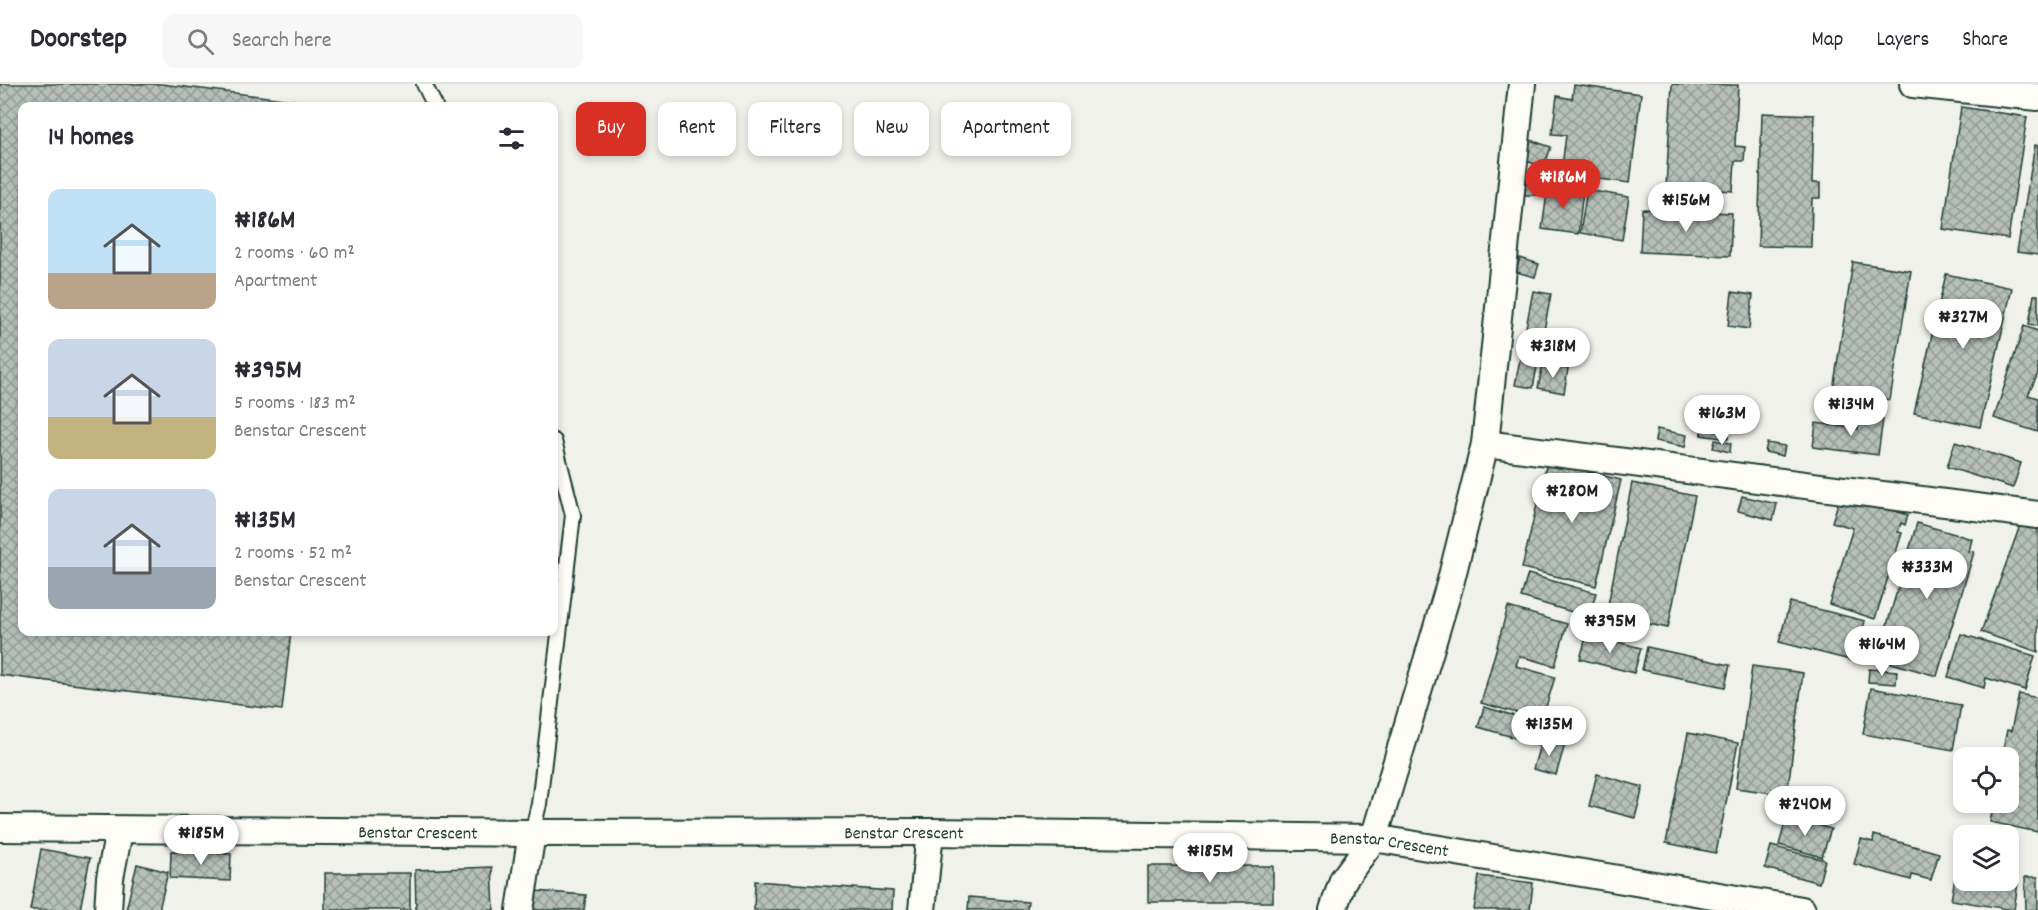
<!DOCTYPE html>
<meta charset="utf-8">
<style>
:root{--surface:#fff;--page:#f7f7f7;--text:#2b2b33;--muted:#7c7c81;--line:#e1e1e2;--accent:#d93025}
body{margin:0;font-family:Dekko,sans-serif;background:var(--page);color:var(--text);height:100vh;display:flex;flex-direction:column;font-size:22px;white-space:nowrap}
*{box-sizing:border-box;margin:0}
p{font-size:20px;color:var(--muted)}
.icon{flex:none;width:33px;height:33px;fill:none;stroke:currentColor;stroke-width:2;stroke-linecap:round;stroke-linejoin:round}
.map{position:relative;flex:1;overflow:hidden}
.panel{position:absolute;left:18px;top:18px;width:540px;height:534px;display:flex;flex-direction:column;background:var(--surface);border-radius:12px;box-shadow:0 3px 9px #0003}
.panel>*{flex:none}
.guide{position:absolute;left:576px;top:18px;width:570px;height:54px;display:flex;gap:12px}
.fabs{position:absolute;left:1953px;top:663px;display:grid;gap:12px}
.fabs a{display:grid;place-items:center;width:66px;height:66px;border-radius:12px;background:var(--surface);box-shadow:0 3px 9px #0003;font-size:30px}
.price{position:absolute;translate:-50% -51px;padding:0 14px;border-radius:21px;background:#fff;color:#222;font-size:20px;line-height:39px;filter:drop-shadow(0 2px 3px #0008)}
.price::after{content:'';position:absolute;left:50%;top:36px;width:18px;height:14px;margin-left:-9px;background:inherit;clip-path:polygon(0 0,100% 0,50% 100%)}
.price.selected{background:var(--accent);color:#fff}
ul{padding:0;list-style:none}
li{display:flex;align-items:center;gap:18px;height:150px;padding:0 30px}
li span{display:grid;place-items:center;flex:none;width:168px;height:120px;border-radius:12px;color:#555}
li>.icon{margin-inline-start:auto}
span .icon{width:72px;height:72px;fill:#fffc;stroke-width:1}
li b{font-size:26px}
h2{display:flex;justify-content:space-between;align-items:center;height:72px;padding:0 30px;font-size:26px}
.tag{padding:0 21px;border-radius:12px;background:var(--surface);box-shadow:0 3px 9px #0003;font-size:21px;line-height:54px}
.tag.selected{background:var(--accent);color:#fff}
header{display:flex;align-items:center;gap:36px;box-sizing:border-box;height:84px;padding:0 30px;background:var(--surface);border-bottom:2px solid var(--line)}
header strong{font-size:28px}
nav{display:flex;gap:33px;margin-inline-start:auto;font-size:21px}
.search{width:420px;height:54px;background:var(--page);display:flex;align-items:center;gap:15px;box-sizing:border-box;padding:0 21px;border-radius:12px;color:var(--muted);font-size:22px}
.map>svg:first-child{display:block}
.building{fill:url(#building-cross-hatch);stroke:#1f3d34;stroke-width:1.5}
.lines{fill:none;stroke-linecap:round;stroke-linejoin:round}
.lane-casing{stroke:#1f3d34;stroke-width:18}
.street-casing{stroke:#1f3d34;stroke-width:30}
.lane{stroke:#fdfcf7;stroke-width:14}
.street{stroke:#fdfcf7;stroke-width:26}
.labels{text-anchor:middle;stroke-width:4.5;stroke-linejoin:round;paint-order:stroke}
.street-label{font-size:18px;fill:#1f3d34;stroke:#fdfcf7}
</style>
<header>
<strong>Doorstep</strong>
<div class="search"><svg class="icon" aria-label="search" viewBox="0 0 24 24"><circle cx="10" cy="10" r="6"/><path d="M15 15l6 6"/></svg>Search here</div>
<nav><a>Map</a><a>Layers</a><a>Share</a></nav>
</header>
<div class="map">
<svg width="2038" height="826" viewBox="0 0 2038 826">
<defs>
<pattern id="building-cross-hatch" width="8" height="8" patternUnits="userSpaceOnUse" patternTransform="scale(1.5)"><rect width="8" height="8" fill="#b6bfb8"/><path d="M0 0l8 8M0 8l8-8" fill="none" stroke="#939c96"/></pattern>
</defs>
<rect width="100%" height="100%" fill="#f0f1eb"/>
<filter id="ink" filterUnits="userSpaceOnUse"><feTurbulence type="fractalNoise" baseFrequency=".0167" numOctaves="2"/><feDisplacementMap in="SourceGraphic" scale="12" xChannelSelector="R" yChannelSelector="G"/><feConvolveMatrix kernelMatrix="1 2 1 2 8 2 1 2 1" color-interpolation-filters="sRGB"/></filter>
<g filter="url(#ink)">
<g class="building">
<path d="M 0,0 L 161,0 L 340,22 L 22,22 L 22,548 L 291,548 L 282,626 L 0,591 Z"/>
<path d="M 1672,0 L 1738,1 L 1735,62 L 1745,63 L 1744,77 L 1735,77 L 1733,107 L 1666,103 Z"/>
<path d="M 1574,1 L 1641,10 L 1630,99 L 1561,90 L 1566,51 L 1552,50 L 1557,12 L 1572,15 Z"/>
<path d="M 1961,23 L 2027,33 L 2008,155 L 1943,145 Z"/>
<path d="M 1762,29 L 1814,31 L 1812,99 L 1820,99 L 1820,114 L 1812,114 L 1811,163 L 1758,162 Z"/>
<path d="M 1530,56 L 1551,63 L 1544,83 L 1523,76 Z"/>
<path d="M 2035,61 L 2038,62 L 2038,171 L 2017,168 Z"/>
<rect x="1517" y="96" width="21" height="15"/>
<path d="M 1548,102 L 1583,107 L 1578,150 L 1542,145 Z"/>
<path d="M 1587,106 L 1629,113 L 1622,156 L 1580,149 Z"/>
<path d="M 1642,125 L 1732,129 L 1730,172 L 1640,168 Z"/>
<path d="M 1520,174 L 1539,180 L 1535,193 L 1516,188 Z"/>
<path d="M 1853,178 L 1911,187 L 1890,316 L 1833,306 Z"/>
<path d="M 1946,190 L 2012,204 L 1980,343 L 1914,329 Z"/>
<path d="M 1533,207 L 1551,210 L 1533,304 L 1515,301 Z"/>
<path d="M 1732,208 L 1753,211 L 1749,245 L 1728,242 Z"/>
<path d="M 2034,211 L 2038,211 L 2038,242 L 2029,240 Z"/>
<path d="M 2024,242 L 2038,247 L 2038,290 L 2028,311 L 2038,314 L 2038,348 L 1994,334 Z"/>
<path d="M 1543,280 L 1568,285 L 1564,309 L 1538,304 Z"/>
<path d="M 1704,332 L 1731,335 L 1728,355 L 1701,351 Z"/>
<path d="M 1860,332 L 1883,335 L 1878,371 L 1813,363 L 1816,339 L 1858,345 Z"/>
<path d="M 1657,345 L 1687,351 L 1685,363 L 1655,357 Z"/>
<path d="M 1715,356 L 1731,359 L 1730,368 L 1713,364 Z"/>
<path d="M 1955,358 L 2021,379 L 2013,404 L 1947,383 Z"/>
<path d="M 1767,359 L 1785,362 L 1783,372 L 1765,368 Z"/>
<path d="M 1547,378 L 1621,396 L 1596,502 L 1522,484 Z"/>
<path d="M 1632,399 L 1695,412 L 1668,544 L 1606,531 Z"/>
<path d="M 1841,410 L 1908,431 L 1905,441 L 1901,439 L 1898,448 L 1902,449 L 1875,535 L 1829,520 L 1853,444 L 1832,438 Z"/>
<path d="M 1742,412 L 1777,420 L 1773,436 L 1738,427 Z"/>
<path d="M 1917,439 L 1972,455 L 1969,467 L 1974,468 L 1937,592 L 1877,575 Z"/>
<path d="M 2021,439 L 2038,445 L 2038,568 L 1981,548 Z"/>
<path d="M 1528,490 L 1596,509 L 1589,533 L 1521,513 Z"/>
<path d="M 1790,518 L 1865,537 L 1854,577 L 1779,558 Z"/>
<path d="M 1508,523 L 1567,540 L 1555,582 L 1519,572 L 1516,582 L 1555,593 L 1542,636 L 1481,619 Z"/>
<path d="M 1587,550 L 1641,564 L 1634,589 L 1580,575 Z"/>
<path d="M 1961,550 L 2035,572 L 2025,606 L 1986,594 L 1984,604 L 1948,593 Z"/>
<path d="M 1647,563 L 1730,581 L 1725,603 L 1642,586 Z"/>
<path d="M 1752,582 L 1803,589 L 1787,711 L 1736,704 Z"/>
<path d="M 1869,585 L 1897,587 L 1896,600 L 1868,598 Z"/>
<path d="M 1871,604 L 1961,621 L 1953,666 L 1863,650 Z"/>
<path d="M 2019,610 L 2038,614 L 2038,748 L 1990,738 L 1994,718 L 2008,718 L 2008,674 L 2001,674 L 2007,646 L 2011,647 Z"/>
<path d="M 1484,623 L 1543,640 L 1537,660 L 1478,643 Z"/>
<path d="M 1688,649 L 1738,659 L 1716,769 L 1666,759 Z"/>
<path d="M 1542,654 L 1565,660 L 1556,691 L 1533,685 Z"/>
<path d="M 1597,690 L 1643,703 L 1635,734 L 1589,722 Z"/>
<path d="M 1787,732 L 1831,745 L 1822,773 L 1779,761 Z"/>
<path d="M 1874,751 L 1939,769 L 1931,796 L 1912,791 L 1911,796 L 1854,780 L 1861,755 L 1873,758 Z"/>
<path d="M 1771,762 L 1825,776 L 1819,799 L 1765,784 Z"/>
<path d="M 41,765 L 90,774 L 80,826 L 30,826 Z"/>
<path d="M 171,767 L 231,770 L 230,797 L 170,794 Z"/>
<path d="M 137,780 L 168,788 L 159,826 L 126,826 Z"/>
<rect x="1148" y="782" width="125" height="36"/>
<path d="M 492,783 L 494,826 L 416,826 L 415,786 Z"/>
<path d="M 1956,788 L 1964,790 L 1964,796 L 2018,799 L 2014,826 L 1951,816 Z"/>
<rect x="325" y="789" width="85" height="37"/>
<path d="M 1479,792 L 1533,799 L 1530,826 L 1474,826 Z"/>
<path d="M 2025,793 L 2038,793 L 2038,826 L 2026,826 Z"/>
<path d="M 755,797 L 893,807 L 892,826 L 754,826 Z"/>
<path d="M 535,807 L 586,811 L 584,826 L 534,826 Z"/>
<path d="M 969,813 L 1028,818 L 1027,826 L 968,826 Z"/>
</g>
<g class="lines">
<g class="lane-casing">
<g id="lane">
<path d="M 424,0 L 435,22"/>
<path d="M 532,749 L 539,720 L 573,431 L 554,357"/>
</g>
</g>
<g class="street-casing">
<g id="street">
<path d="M 1913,0 L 2038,13"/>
<path d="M 1485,360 L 2038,431"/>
<path id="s1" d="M 0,744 L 532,749 L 930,748 L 1374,754 L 1802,826"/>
<path d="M 108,826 L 110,794 L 119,747"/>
<path d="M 520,826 L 532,749"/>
<path d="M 922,826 L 930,748"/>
<path d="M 1333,826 L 1343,796 L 1374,754 L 1450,500 L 1485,360 L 1522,0"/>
</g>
</g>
<use href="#lane" class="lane"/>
<use href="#street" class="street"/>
</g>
</g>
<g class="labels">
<g class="street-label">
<text dy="6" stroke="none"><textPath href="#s1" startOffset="904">Benstar Crescent</textPath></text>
<text dy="6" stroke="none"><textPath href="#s1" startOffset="418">Benstar Crescent</textPath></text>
<text dy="6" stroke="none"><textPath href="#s1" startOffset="1390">Benstar Crescent</textPath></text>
</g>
</g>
</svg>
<div class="fabs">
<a><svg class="icon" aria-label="locate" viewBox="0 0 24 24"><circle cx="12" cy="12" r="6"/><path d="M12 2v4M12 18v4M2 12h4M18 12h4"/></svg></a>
<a><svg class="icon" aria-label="layers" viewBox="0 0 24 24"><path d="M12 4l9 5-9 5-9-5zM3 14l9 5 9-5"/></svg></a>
</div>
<b class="price selected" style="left:1563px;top:126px">₦186M</b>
<b class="price" style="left:1686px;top:149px">₦156M</b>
<b class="price" style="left:1963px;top:266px">₦327M</b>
<b class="price" style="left:1553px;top:295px">₦318M</b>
<b class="price" style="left:1851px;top:353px">₦134M</b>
<b class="price" style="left:1722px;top:362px">₦163M</b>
<b class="price" style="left:1572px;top:440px">₦280M</b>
<b class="price" style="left:1927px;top:516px">₦333M</b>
<b class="price" style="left:1610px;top:570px">₦395M</b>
<b class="price" style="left:1882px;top:593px">₦164M</b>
<b class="price" style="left:1549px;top:673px">₦135M</b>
<b class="price" style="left:1805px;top:753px">₦240M</b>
<b class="price" style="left:201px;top:782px">₦185M</b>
<b class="price" style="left:1210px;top:800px">₦185M</b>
<div class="guide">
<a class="tag selected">Buy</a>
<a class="tag">Rent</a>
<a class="tag">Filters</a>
<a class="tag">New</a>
<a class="tag">Apartment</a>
</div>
<section class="panel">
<h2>14 homes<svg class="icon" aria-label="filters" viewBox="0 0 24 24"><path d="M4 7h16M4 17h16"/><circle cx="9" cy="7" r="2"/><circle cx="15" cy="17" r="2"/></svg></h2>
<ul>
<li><span style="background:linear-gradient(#bfe0f5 70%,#b9a48a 0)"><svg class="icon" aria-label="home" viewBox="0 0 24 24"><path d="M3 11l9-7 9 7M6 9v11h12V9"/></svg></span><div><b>₦186M</b><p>2 rooms · 60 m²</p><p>Apartment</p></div></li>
<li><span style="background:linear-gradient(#c9d6e8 65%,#c2b280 0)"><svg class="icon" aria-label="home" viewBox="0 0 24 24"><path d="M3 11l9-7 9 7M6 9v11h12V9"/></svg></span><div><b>₦395M</b><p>5 rooms · 183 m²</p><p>Benstar Crescent</p></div></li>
<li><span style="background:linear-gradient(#c9d6e8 65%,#9aa5b1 0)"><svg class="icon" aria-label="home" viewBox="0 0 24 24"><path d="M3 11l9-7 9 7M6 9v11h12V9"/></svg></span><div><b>₦135M</b><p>2 rooms · 52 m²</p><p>Benstar Crescent</p></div></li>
</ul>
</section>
</div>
